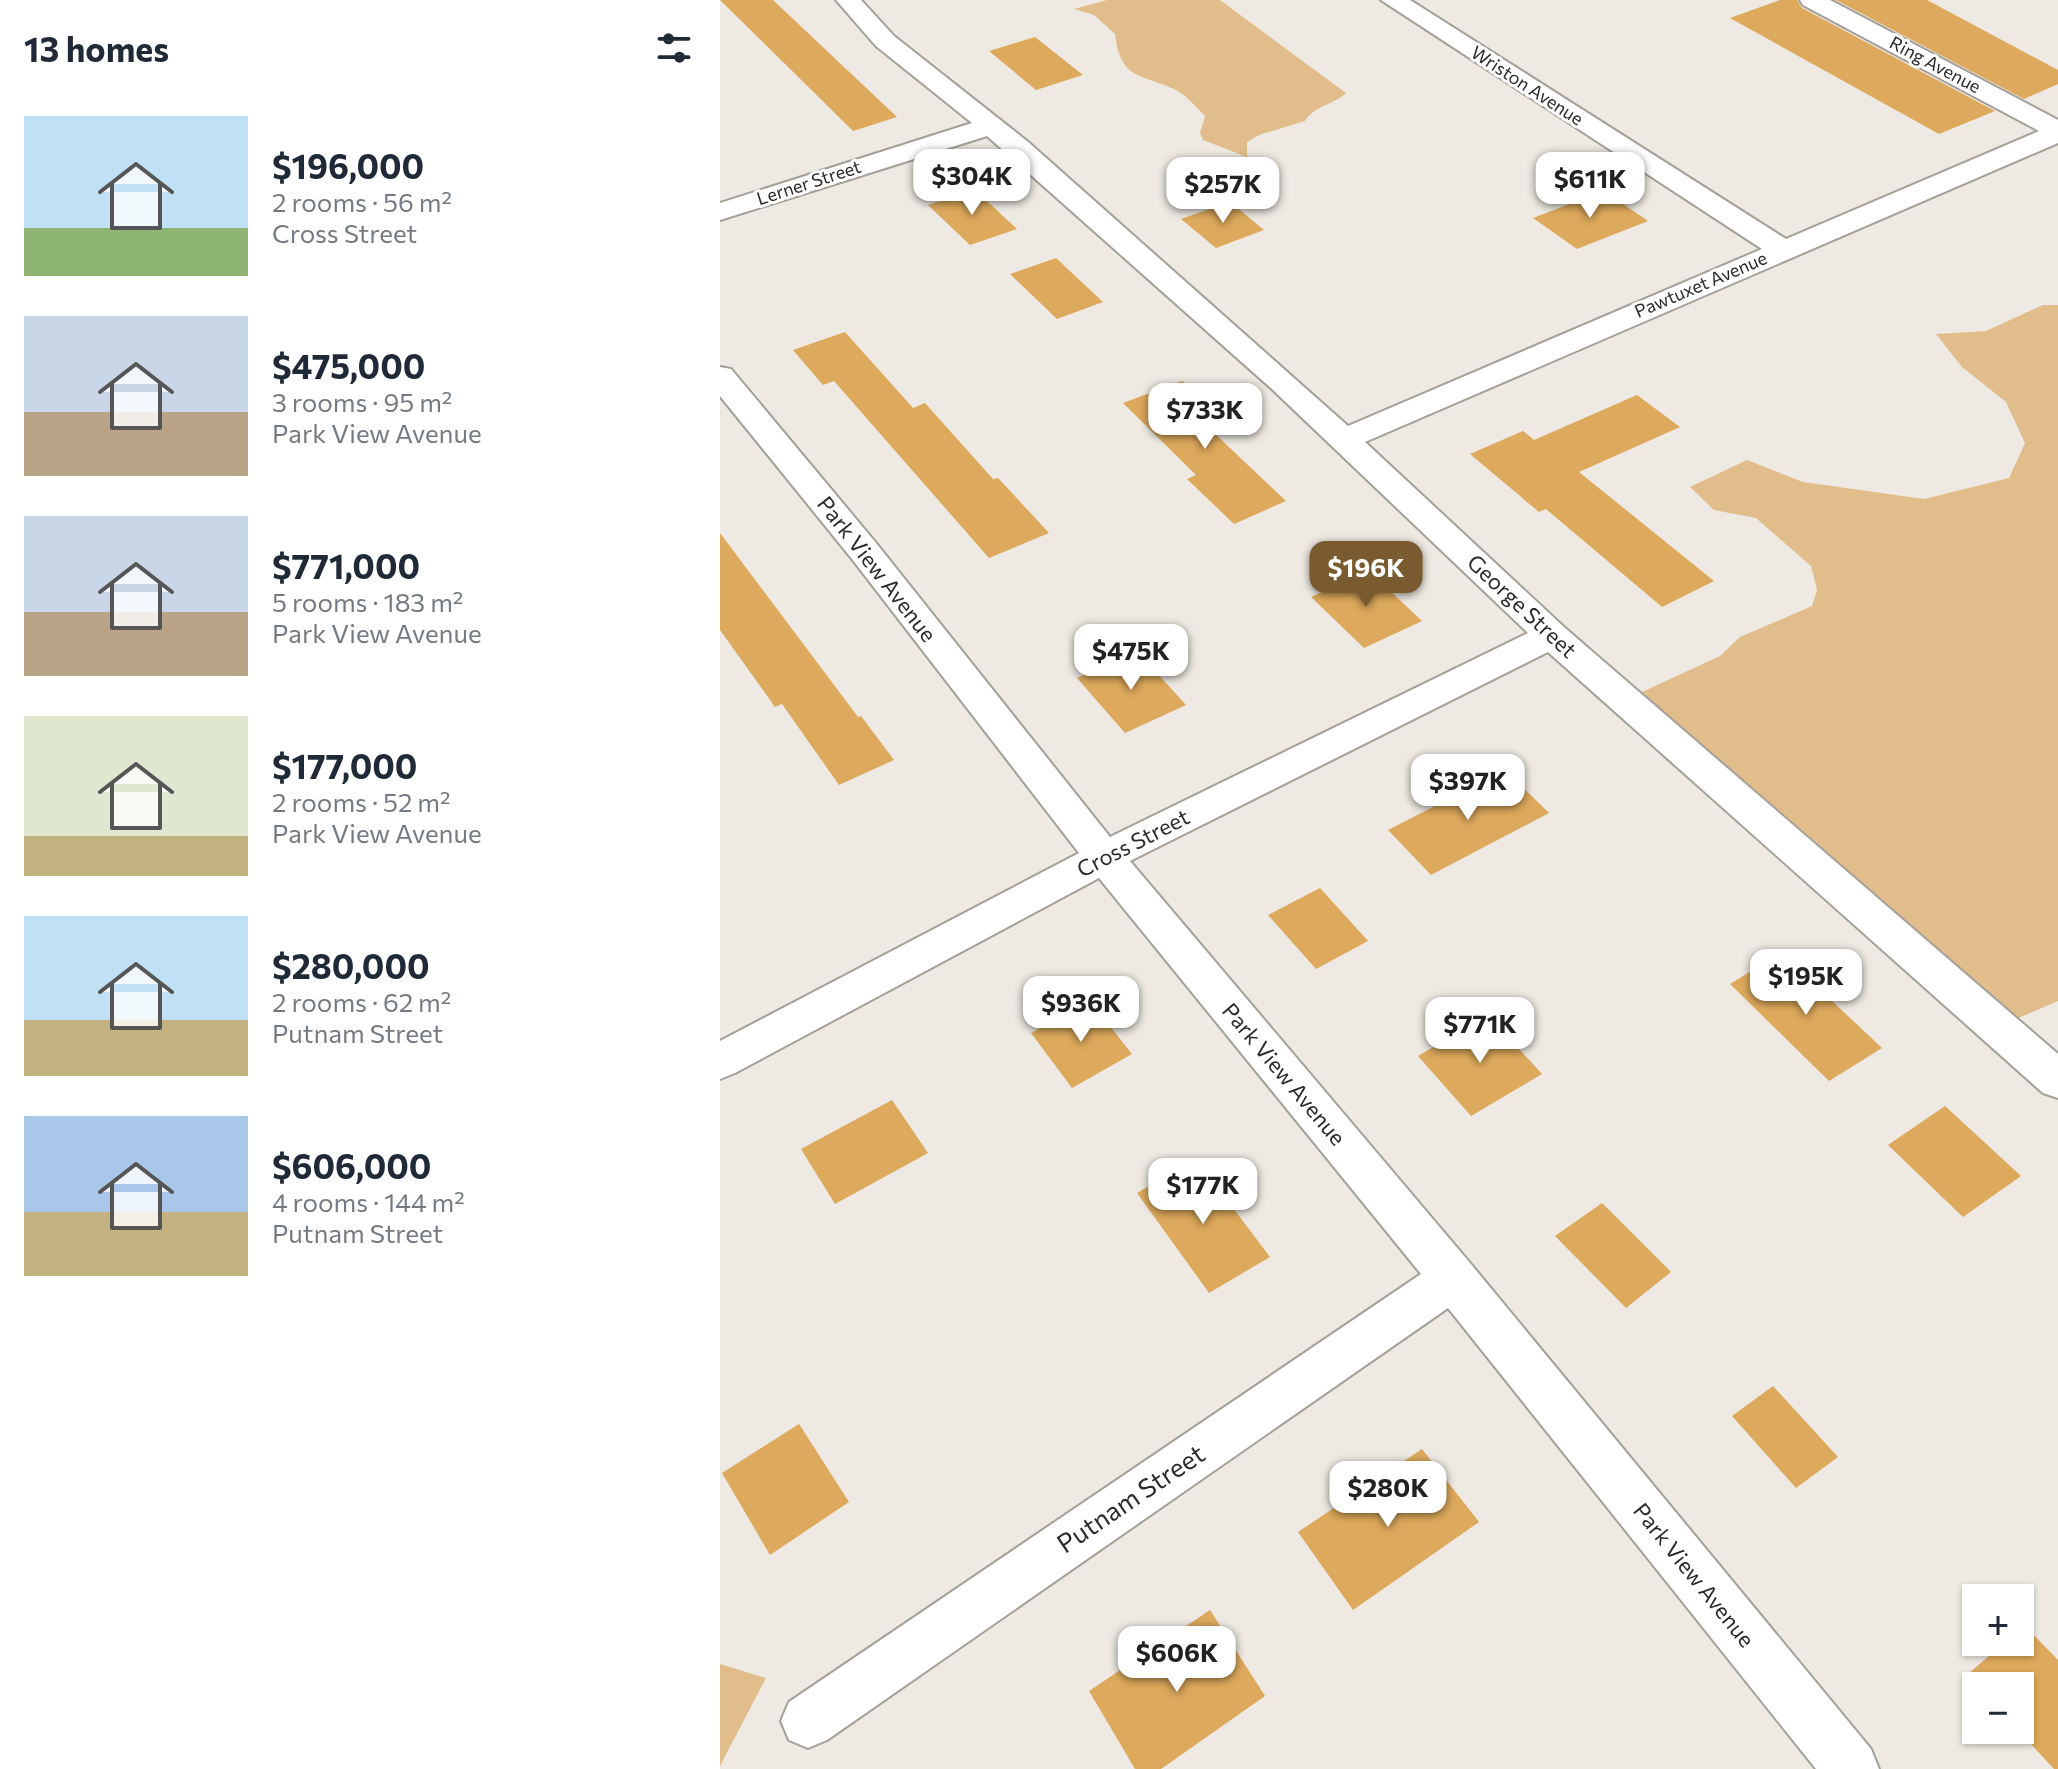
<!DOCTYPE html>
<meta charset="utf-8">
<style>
:root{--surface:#fff;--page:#f2f2f3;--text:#1f2937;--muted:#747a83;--accent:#795b2f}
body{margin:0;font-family:Commissioner,sans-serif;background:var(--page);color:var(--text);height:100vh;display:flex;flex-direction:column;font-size:30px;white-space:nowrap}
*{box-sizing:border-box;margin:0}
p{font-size:26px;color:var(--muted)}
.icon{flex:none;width:44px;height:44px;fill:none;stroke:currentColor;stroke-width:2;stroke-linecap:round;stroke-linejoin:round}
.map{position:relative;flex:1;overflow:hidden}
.sheet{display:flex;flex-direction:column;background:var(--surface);width:720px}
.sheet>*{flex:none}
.controls{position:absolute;left:1242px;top:1584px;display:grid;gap:16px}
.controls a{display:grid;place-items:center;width:72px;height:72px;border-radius:0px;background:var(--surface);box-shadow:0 2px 6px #0004;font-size:40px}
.price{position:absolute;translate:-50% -68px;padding:0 18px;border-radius:16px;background:#fff;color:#222;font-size:26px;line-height:52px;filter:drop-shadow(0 2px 4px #0008)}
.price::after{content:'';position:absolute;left:50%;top:48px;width:24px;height:18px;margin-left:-12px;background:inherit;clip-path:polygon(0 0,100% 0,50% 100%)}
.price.active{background:var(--accent);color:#fff}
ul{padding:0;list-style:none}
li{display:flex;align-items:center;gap:24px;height:200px;padding:0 24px}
li span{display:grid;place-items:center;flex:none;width:224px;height:160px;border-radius:0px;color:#555}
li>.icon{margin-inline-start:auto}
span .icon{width:96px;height:96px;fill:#fffc;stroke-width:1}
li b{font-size:34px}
h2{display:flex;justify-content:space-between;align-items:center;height:96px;padding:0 24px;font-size:34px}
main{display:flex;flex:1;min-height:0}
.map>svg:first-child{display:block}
.green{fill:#e1bd8b}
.building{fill:#dda95c}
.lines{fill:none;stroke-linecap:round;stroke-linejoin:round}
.minor-casing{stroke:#a49f99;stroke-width:4}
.minor{fill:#fff;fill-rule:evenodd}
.labels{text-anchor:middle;stroke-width:6;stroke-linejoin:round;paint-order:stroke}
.far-street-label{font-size:18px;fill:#2c2a27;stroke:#fff}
.street-label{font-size:22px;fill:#2c2a27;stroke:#fff}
.near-street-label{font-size:26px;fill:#2c2a27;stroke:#fff}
</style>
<main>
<section class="sheet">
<h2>13 homes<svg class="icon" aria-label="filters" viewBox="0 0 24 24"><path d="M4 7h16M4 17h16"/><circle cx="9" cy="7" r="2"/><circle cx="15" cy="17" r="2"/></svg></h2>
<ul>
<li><span style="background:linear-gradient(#bfe0f5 70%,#8fb573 0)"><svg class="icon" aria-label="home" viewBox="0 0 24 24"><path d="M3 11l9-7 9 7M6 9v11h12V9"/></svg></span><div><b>$196,000</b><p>2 rooms · 56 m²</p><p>Cross Street</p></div></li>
<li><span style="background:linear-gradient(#c9d6e8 60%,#b9a48a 0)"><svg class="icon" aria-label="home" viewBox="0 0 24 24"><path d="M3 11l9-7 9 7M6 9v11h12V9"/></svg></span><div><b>$475,000</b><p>3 rooms · 95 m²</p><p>Park View Avenue</p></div></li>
<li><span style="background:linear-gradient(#c9d6e8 60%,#b9a48a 0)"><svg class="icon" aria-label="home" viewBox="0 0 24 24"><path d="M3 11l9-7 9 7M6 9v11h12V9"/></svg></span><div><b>$771,000</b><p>5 rooms · 183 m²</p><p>Park View Avenue</p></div></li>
<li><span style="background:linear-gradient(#dfe7d0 75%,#c2b280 0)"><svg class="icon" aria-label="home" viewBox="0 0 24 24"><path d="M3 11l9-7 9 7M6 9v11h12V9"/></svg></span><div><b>$177,000</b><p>2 rooms · 52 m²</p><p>Park View Avenue</p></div></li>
<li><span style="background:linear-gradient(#bfe0f5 65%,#c2b280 0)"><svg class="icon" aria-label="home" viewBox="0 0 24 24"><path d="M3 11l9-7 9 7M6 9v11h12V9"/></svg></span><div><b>$280,000</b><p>2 rooms · 62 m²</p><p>Putnam Street</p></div></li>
<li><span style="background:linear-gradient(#a9c7e8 60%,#c2b280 0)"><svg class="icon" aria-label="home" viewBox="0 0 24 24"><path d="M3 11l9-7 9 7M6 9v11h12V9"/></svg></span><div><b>$606,000</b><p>4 rooms · 144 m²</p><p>Putnam Street</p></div></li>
</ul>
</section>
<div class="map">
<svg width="1338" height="1769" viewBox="0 0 1338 1769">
<rect width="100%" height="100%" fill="#eee9e2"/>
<g class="green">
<path d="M 387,0 L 500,0 L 626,93 C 613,105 594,106 585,121 L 539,135 L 527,142 L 527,157 L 483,140 L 480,133 L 485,116 C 476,107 466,95 456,90 C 423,74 400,81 395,34 L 374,15 L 354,9 Z"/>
<path d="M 1323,305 L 1338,305 L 1338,1001 L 1275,1028 L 909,698 L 1000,656 L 1020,637 L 1092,606 L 1097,590 L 1091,566 L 1036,518 L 994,510 L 970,487 L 1027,460 L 1083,482 L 1204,499 L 1289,478 L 1305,443 L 1286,402 L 1242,367 L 1216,334 L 1266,331 Z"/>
<path d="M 0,1664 L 46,1678 L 0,1766 Z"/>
</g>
<g class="building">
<path d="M 0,0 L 53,0 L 177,117 L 133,131 Z"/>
<path d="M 1060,0 L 1077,0 L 1082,8 L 1275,111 L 1219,134 L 1010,18 Z"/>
<path d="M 1116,0 L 1207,0 L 1338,70 L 1338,84 L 1304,99 Z"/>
<path d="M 315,37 L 363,75 L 316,90 L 269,51 Z"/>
<path d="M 255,190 L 297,229 L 250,245 L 208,205 Z"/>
<path d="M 884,191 L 928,221 L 857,249 L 813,218 Z"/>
<path d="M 510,202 L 544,230 L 496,248 L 461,219 Z"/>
<path d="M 336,258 L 383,302 L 337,319 L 290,274 Z"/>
<path d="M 125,332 L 193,408 L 205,403 L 273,479 L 278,478 L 329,533 L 269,558 L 114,381 L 103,385 L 73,350 Z"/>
<path d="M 462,381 L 511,426 L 494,433 L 566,501 L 514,524 L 467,479 L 476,475 L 403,403 Z"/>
<path d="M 917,395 L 960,427 L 859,472 L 994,581 L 942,607 L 826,509 L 819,512 L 750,454 L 803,431 L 814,440 Z"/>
<path d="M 0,533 L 138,717 L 141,716 L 174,760 L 119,785 L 62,704 L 55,707 L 0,630 Z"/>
<path d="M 649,571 L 702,621 L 644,648 L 591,597 Z"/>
<path d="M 417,651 L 466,705 L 405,733 L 357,678 Z"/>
<path d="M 785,770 L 829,813 L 711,875 L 668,830 Z"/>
<path d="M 600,888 L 648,941 L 596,969 L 548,915 Z"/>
<path d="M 1061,953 L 1162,1048 L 1109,1081 L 1010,984 Z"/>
<path d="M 370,1001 L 412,1054 L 352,1088 L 311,1033 Z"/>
<path d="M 768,1015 L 822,1074 L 751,1116 L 698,1056 Z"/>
<path d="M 172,1100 L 208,1153 L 115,1204 L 81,1149 Z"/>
<path d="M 1225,1106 L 1301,1176 L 1243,1217 L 1168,1145 Z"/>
<path d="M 476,1159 L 550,1257 L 489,1293 L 417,1193 Z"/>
<path d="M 882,1203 L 951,1272 L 906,1308 L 835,1236 Z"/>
<path d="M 1053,1386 L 1118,1457 L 1076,1488 L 1012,1416 Z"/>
<path d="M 79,1424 L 129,1502 L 50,1555 L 2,1473 Z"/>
<path d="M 702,1449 L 759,1522 L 633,1610 L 578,1532 Z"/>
<path d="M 490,1610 L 545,1696 L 441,1769 L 415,1769 L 369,1691 Z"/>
<path d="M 1304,1625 L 1338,1660 L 1338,1769 L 1334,1769 L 1298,1730 L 1300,1686 L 1257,1686 L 1247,1675 L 1285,1642 L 1300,1642 L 1300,1628 Z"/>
</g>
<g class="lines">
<g class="minor-casing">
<path id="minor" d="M 116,0 L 141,0 L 174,36 L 307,141 L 628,426 L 1042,249 L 661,0 L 690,0 L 1066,239 L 1319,131 L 1083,5 L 1080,0 L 1110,0 L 1338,120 L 1338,143 L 645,442 L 845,628 L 1338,1054 L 1338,1098 L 1323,1093 L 828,652 L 410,861 L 750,1263 L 1151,1749 L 1159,1769 L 1096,1769 L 728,1308 L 107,1740 L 88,1748 L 69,1740 L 61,1721 L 69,1702 L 701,1274 L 379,878 L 15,1073 L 0,1079 L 0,1041 L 359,853 L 132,559 L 0,396 L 0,367 L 11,369 L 156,543 L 390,837 L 808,633 L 553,390 L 267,136 L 0,220 L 0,203 L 252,123 L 156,46 Z"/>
</g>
<use href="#minor" class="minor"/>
</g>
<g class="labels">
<g class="far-street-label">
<text transform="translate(1215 65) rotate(28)" y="6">Ring Avenue</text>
<text transform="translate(807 86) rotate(33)" y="6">Wriston Avenue</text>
<text transform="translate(89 183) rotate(-18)" y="6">Lerner Street</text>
<text transform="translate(981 285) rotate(-23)" y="6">Pawtuxet Avenue</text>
</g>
<g class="street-label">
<text transform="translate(157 569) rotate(52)" y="8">Park View Avenue</text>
<text transform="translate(802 606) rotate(43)" y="8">George Street</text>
<text transform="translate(413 843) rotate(-27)" y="8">Cross Street</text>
<text transform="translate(564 1074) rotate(50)" y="8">Park View Avenue</text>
<text transform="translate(974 1575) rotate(51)" y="8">Park View Avenue</text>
</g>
<g class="near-street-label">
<text transform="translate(411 1499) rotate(-34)" y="9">Putnam Street</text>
</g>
</g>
</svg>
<div class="controls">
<a>+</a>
<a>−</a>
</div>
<b class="price" style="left:252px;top:217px">$304K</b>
<b class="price" style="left:870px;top:220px">$611K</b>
<b class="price" style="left:503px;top:225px">$257K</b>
<b class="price" style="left:485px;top:451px">$733K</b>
<b class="price active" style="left:646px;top:609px">$196K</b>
<b class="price" style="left:411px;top:692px">$475K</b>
<b class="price" style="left:748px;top:822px">$397K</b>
<b class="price" style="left:1086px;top:1017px">$195K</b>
<b class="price" style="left:361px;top:1044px">$936K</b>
<b class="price" style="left:760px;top:1065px">$771K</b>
<b class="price" style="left:483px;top:1226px">$177K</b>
<b class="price" style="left:668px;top:1529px">$280K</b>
<b class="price" style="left:457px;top:1694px">$606K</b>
</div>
</main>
